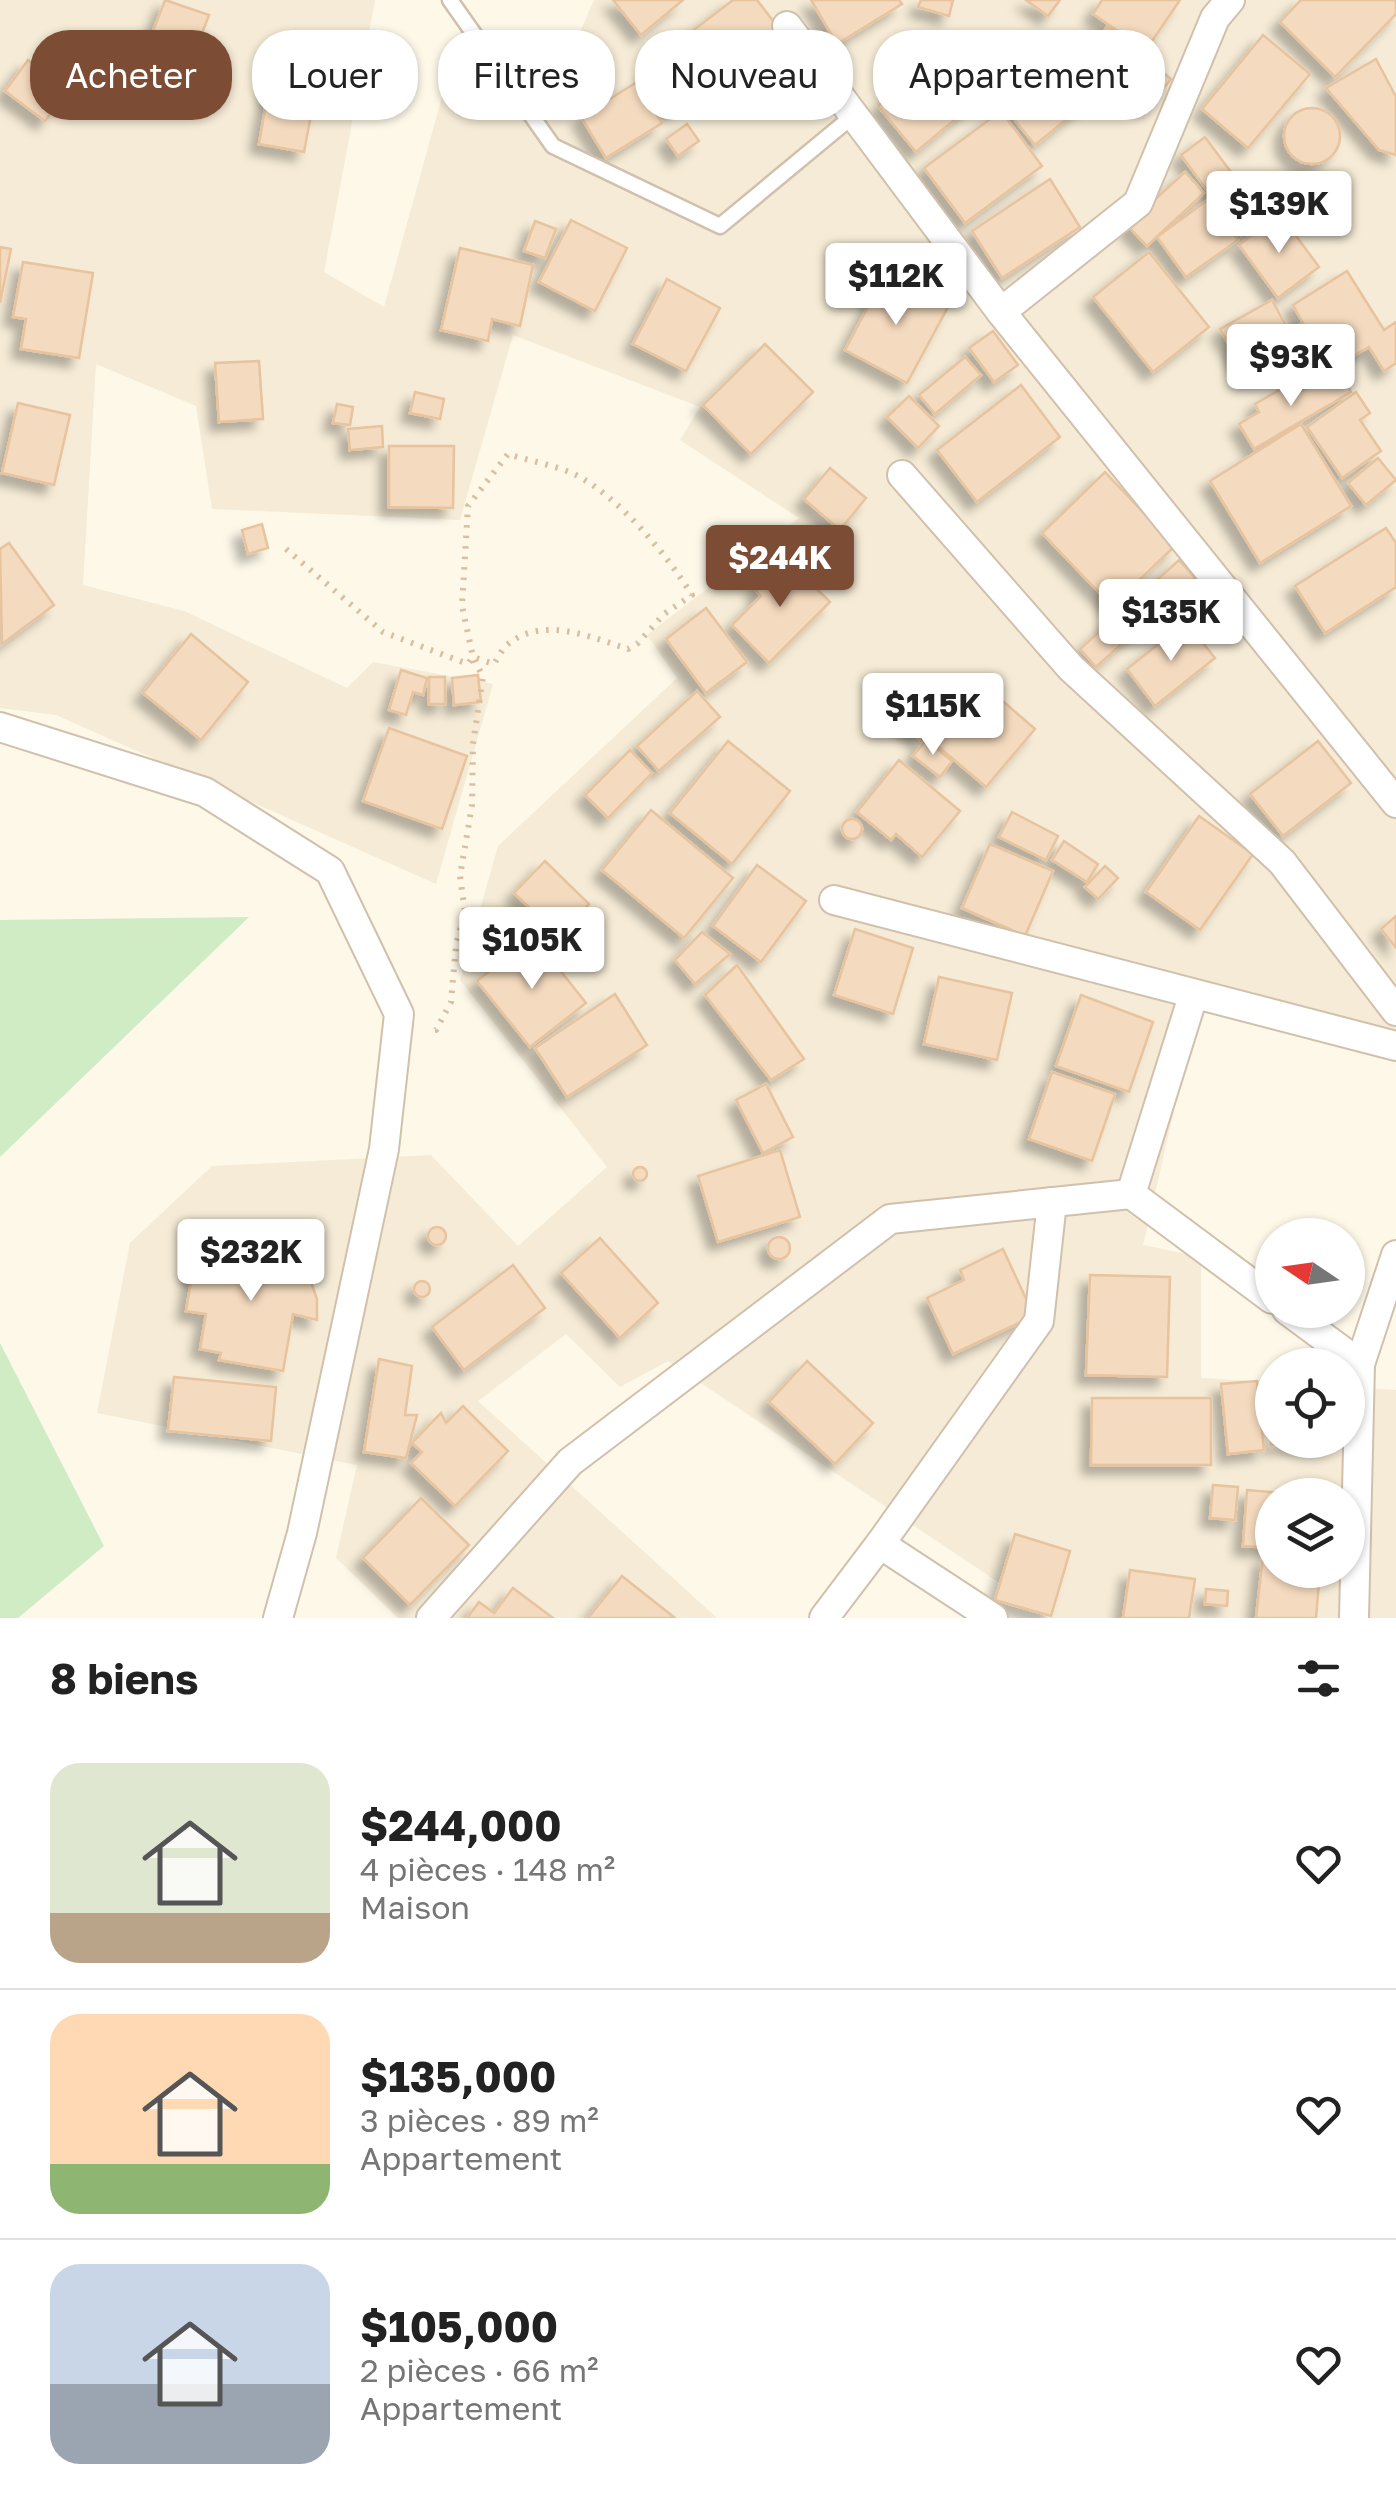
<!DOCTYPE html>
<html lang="fr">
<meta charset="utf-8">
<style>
:root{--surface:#fff;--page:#f6f6f6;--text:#222;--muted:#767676;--line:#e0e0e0;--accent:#7d4c34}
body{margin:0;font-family:"Golos Text",sans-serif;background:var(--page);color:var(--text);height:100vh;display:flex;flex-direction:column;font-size:38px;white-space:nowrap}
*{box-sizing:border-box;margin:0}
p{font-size:32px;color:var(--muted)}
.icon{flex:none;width:55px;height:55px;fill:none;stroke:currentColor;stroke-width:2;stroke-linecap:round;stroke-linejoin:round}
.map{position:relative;height:1618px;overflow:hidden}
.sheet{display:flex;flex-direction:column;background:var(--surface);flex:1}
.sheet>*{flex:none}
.guide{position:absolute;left:30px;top:30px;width:1338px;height:90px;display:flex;gap:20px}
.needle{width:65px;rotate:283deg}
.tools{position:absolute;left:1255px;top:1218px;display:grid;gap:20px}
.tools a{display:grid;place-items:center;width:110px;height:110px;border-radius:50%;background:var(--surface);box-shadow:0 2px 8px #0004;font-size:50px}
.price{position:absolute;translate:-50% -85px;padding:0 22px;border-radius:10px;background:#fff;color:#222;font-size:32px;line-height:65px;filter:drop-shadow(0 2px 5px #0008)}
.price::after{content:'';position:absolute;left:50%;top:60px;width:30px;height:22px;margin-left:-15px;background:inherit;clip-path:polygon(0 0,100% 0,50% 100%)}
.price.active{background:var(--accent);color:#fff}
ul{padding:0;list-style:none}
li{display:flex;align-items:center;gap:30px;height:250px;padding:0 50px}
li+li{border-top:2px solid var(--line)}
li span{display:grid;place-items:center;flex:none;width:280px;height:200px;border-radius:30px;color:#555}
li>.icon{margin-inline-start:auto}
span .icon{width:120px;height:120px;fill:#fffc;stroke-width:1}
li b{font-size:42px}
h2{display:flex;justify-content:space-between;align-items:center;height:120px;padding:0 50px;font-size:42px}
.chip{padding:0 35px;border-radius:40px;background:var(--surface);box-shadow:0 2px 8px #0004;font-size:35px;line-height:90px}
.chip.active{background:var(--accent);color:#fff}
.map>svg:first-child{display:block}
.residential{fill:#f5ebd6;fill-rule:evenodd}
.green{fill:#d0ecc5}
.building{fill:#f4dabe;stroke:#e7c39e;stroke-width:2.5;filter:url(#shadow)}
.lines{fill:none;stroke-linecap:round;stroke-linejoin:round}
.service-casing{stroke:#d0c0ac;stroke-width:19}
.minor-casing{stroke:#d0c0ac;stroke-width:32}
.path{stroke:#dabea1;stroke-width:6;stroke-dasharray:2.5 8;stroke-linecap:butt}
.service{stroke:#fff;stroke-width:14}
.minor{stroke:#fff;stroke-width:28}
</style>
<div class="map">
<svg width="1396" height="1618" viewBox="0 0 1396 1618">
<defs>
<filter id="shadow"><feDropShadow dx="-9" dy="9" stdDeviation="5" flood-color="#0004"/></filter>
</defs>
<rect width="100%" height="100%" fill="#fdf8e8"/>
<path class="residential" d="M 0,0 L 375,0 L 324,272 L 384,307 L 448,75 L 562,73 L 594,0 L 1396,0 L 1396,1056 L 1199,1003 L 1143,1245 L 1201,1257 L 1201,1378 L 1272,1382 L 1272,1440 L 1348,1440 L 1348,1387 L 1396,1390 L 1396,1618 L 1052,1618 L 668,1361 L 620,1387 L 566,1334 L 478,1401 L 717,1618 L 398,1618 L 336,1558 L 357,1465 L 97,1413 L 130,1243 L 212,1166 L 431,1155 L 518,1246 L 607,1167 L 460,980 L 498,846 L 677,678 L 647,635 L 799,518 L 680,440 L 700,407 L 513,335 L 460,520 L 212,509 L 196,406 L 96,364 L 83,585 L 184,611 L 347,688 L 373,662 L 493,684 L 436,884 L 56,715 L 0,708 ZM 1272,1495 L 1348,1495 L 1348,1570 L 1272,1570 Z"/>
<g class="green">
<path d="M 249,917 L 0,1157 L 0,920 Z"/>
<path d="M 0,1343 L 104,1546 L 18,1618 L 0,1618 Z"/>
</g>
<g class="building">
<path d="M 165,0 L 209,15 L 187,73 L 143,57 Z"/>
<path d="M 613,0 L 683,0 L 641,35 Z"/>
<path d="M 733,0 L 757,0 L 787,39 L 718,92 L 679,41 Z"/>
<path d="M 811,0 L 899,0 L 902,4 L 837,44 Z"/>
<path d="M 921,0 L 953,0 L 949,16 L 918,7 Z"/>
<path d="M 1026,0 L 1060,0 L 1048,16 Z"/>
<path d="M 1102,0 L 1180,0 L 1146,50 L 1093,14 Z"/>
<path d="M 1301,0 L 1396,0 L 1396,14 L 1335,77 L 1280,22 Z"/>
<path d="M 1107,27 L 1171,79 L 1149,107 L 1085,55 Z"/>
<path d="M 1263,35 L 1310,74 L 1248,148 L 1202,109 Z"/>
<path d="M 1061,52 L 1096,95 L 1035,145 L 1000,102 Z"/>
<path d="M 939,54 L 978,100 L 916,152 L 878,106 Z"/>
<path d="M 675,56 L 699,94 L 670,113 L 646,74 Z"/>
<path d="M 1376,59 L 1396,97 L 1396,155 L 1379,150 L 1326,88 Z"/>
<path d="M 28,60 L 68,90 L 45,121 L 5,91 Z"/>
<path d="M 271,75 L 317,83 L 304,152 L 259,144 Z"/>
<path d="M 637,82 L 662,123 L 606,158 L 581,117 Z"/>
<circle cx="1312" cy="136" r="28"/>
<path d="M 1001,111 L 1042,166 L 965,223 L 924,168 Z"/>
<path d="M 687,124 L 699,141 L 678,156 L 666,139 Z"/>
<path d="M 1205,137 L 1265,218 L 1241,236 L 1181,155 Z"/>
<path d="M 1185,172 L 1204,193 L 1147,246 L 1127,225 Z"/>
<path d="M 1050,179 L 1080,227 L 1002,278 L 972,231 Z"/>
<path d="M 1209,199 L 1238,240 L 1186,277 L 1157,237 Z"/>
<path d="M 1280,214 L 1319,267 L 1278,298 L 1239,245 Z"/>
<path d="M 571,220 L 627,248 L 595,311 L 539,282 Z"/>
<path d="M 535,221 L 556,229 L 545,258 L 524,251 Z"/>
<path d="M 0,247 L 11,249 L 0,303 Z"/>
<path d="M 460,248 L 533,265 L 520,326 L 492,319 L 488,341 L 441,330 Z"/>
<path d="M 1149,252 L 1209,327 L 1153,372 L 1093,297 Z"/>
<path d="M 23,262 L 93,273 L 79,358 L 21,349 L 26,319 L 13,317 Z"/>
<path d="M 1347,271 L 1384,330 L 1396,322 L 1396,363 L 1384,371 L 1369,347 L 1332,369 L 1323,353 L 1317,357 L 1297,326 L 1303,323 L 1293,305 Z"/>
<path d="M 886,273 L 948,307 L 907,383 L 845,350 Z"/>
<path d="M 667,279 L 720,308 L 686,371 L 633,344 Z"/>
<path d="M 1272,300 L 1292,337 L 1240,365 L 1220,329 Z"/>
<path d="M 993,331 L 1018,365 L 994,382 L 969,348 Z"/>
<path d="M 765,344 L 813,392 L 751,454 L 703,405 Z"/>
<path d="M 965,357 L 981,375 L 935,414 L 919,395 Z"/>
<path d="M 259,361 L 263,419 L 219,422 L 215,363 Z"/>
<path d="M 1341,374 L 1351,392 L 1254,449 L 1239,424 L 1259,412 L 1255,404 L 1297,380 L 1302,390 L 1320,380 L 1323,385 Z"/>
<path d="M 1021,385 L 1060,437 L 977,502 L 937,450 Z"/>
<path d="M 415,392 L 444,399 L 440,419 L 410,413 Z"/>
<path d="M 1356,392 L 1370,413 L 1360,420 L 1381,451 L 1342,478 L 1307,427 Z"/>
<path d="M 909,396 L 939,426 L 918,448 L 887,417 Z"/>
<path d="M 18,403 L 70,415 L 54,485 L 2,473 Z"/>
<path d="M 337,404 L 353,407 L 350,425 L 333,423 Z"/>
<path d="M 1301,424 L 1351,506 L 1260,563 L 1210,481 Z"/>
<path d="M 382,426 L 383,447 L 350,450 L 348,429 Z"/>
<path d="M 389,446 L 454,446 L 453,508 L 389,507 Z"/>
<path d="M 1378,458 L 1396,480 L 1366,505 L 1348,483 Z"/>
<path d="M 830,468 L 866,498 L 840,530 L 804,499 Z"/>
<path d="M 1105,472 L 1175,546 L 1112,606 L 1042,533 Z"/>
<path d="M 262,524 L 268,548 L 248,554 L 242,530 Z"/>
<path d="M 1386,528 L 1396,543 L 1396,587 L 1325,633 L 1295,586 Z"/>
<path d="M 9,543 L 54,605 L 2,644 L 0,549 Z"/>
<path d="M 785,557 L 830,602 L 769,663 L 732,625 L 761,596 L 754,589 Z"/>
<path d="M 1179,560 L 1195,578 L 1096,667 L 1080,649 Z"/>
<path d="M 706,608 L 747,662 L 706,693 L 666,639 Z"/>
<path d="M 1186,622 L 1215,658 L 1155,706 L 1127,669 Z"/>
<path d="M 191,634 L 248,682 L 201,740 L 143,693 Z"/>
<path d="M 401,670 L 427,678 L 423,695 L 413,692 L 406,715 L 389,710 Z"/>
<path d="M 478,675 L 481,702 L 454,705 L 452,678 Z"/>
<rect x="429" y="677" width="16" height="27"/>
<path d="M 983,684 L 1035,729 L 986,787 L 933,742 Z"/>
<path d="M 937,685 L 955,700 L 921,741 L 903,725 Z"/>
<path d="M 697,691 L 720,717 L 659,771 L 637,746 Z"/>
<path d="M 389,728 L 467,756 L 442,829 L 363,801 Z"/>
<path d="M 926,740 L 952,761 L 940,777 L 913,756 Z"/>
<path d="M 728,741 L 790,791 L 732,864 L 670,813 Z"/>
<path d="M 1318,741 L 1351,783 L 1283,836 L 1250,794 Z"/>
<path d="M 630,750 L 652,773 L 608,818 L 585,795 Z"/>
<path d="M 899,760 L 960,811 L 922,857 L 896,834 L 891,840 L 857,812 Z"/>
<path d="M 651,810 L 733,878 L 684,938 L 602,870 Z"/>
<path d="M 1012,812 L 1058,836 L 1046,860 L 999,837 Z"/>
<path d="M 1199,816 L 1253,854 L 1200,930 L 1146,892 Z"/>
<circle cx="852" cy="829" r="10"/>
<path d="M 1064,841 L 1098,864 L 1087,882 L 1052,860 Z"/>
<path d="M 990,844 L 1053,871 L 1025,936 L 962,908 Z"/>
<path d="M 545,861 L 589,904 L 559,936 L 514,893 Z"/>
<path d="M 757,865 L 806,901 L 761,962 L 713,926 Z"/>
<path d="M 1105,866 L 1118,878 L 1098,899 L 1085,887 Z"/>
<path d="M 1396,916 L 1396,948 L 1381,929 Z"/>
<path d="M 855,929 L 913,948 L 893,1014 L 834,995 Z"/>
<path d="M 702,932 L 730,954 L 695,984 L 675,960 Z"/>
<path d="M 533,936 L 586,1003 L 530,1047 L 477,981 Z"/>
<path d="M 737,965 L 804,1059 L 771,1080 L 705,995 Z"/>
<path d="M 939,977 L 1012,993 L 997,1060 L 924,1044 Z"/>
<path d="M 615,994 L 647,1045 L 567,1097 L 535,1048 Z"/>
<path d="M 1081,995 L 1153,1022 L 1129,1092 L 1056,1066 Z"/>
<path d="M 1052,1072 L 1115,1094 L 1092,1161 L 1029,1139 Z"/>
<path d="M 766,1084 L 793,1137 L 763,1153 L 736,1100 Z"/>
<path d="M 780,1150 L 800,1217 L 718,1242 L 698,1176 Z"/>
<circle cx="640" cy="1174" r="7"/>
<circle cx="437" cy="1236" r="9"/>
<circle cx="779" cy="1248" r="11"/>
<path d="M 600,1238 L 658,1303 L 620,1338 L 561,1273 Z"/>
<path d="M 260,1246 L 280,1251 L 298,1263 L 310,1279 L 317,1299 L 317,1320 L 293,1314 L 283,1371 L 219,1360 L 221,1353 L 200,1349 L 206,1314 L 186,1311 L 195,1258 L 218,1261 L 220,1256 L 239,1248 Z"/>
<path d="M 1003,1249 L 1034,1316 L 953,1354 L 927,1298 L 964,1280 L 960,1270 Z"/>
<path d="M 513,1265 L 545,1308 L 464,1370 L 432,1327 Z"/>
<path d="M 1090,1275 L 1170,1277 L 1167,1377 L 1086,1375 Z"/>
<circle cx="422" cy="1289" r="8"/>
<path d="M 379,1359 L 412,1366 L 405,1415 L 417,1415 L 406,1458 L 364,1452 Z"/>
<path d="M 807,1361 L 873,1423 L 835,1464 L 769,1402 Z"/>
<path d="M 174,1377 L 276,1387 L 271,1441 L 168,1431 Z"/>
<path d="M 1257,1381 L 1264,1450 L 1228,1454 L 1221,1384 Z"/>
<path d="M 1272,1383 L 1272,1440 L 1331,1440 L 1331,1443 L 1271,1445 L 1269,1384 Z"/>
<path d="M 1092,1398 L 1211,1398 L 1211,1465 L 1091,1465 Z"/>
<path d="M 463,1406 L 508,1451 L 455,1506 L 411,1463 L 422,1452 L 412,1443 L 441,1413 L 446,1423 Z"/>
<path d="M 1213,1485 L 1238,1487 L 1235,1520 L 1210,1518 Z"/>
<path d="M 1247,1490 L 1307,1495 L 1272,1495 L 1272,1548 L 1243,1546 Z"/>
<path d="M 421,1498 L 469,1545 L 410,1605 L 363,1558 Z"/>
<path d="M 1015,1534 L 1070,1551 L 1051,1616 L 995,1600 Z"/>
<path d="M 1263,1556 L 1272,1557 L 1272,1570 L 1320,1570 L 1316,1618 L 1256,1618 Z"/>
<path d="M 1130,1570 L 1195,1579 L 1189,1618 L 1123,1618 Z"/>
<path d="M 622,1576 L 675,1618 L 588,1618 Z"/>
<path d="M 513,1588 L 553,1618 L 467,1618 L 479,1602 L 494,1613 Z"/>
<path d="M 1206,1589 L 1228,1591 L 1227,1606 L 1205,1604 Z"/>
</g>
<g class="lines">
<g class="service-casing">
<path id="service" d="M 450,0 L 553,146 L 720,226 L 854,115"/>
</g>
<g class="minor-casing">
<g id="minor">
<path d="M 787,26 L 1001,312 L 1396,803"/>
<path d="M 1001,312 L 1138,203 L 1215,18 L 1230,0"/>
<path d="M 902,475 L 1071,668 L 1282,862 L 1396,1011"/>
<path d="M 0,727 L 205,792 L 330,871 L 399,1014 L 384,1149 L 302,1533 L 278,1618"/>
<path d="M 834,900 L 1396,1046"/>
<path d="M 1131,1194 L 1193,996"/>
<path d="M 1287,1310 L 1360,1364"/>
<path d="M 880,1544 L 1039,1321 L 1052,1202"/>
<path d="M 431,1618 L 570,1462 L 890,1219 L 1131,1194 L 1272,1299"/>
<path d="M 824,1618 L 880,1544 L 993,1618"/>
<path d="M 1354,1618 L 1360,1364 L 1396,1255"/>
</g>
</g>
<path class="path" d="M 286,549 L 383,632 L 468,664 L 473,657 L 494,664 C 498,658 502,649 507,645 C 542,615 591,637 628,649 L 638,643 L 664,614 L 692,595 C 667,555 619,497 576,475 C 555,465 529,461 508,454 L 468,506 L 462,606 L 473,657 L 483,677 L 473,744 L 472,805 L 460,876 L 465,912 L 456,945 L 451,1002 L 436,1030 L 427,1031"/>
<use href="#service" class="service"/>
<use href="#minor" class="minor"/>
</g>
</svg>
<div class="tools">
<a><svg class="needle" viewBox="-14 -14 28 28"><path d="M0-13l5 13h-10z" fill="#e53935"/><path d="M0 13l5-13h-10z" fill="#767676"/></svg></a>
<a><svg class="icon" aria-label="locate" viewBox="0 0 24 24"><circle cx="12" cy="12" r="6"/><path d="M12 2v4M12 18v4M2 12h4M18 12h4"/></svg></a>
<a><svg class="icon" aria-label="layers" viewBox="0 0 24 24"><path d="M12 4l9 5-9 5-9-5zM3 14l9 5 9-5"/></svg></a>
</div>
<b class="price" style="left:1279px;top:256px">$139K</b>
<b class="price" style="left:896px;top:328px">$112K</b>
<b class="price" style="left:1291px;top:409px">$93K</b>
<b class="price active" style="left:780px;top:610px">$244K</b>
<b class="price" style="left:1171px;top:664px">$135K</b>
<b class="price" style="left:933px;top:758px">$115K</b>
<b class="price" style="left:532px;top:992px">$105K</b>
<b class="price" style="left:251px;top:1304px">$232K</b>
<div class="guide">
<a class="chip active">Acheter</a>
<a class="chip">Louer</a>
<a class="chip">Filtres</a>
<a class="chip">Nouveau</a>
<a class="chip">Appartement</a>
</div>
</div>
<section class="sheet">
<h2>8 biens<svg class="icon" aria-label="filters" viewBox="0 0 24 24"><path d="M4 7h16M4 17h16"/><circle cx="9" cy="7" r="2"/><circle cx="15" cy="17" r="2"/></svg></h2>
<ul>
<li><span style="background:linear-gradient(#dfe7d0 75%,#b9a48a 0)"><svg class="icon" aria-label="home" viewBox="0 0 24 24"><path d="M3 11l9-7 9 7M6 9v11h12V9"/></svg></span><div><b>$244,000</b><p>4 pièces · 148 m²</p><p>Maison</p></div><svg class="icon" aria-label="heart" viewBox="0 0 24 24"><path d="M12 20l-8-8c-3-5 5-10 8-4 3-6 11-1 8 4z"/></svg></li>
<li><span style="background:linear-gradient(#ffd9b3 75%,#8fb573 0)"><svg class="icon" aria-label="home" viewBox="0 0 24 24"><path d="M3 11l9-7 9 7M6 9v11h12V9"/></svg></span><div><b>$135,000</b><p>3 pièces · 89 m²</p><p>Appartement</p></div><svg class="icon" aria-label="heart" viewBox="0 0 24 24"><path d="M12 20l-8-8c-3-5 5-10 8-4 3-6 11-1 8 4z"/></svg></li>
<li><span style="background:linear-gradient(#c9d6e8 60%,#9aa5b1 0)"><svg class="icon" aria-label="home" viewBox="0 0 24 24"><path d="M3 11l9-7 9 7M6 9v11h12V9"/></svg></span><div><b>$105,000</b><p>2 pièces · 66 m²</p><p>Appartement</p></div><svg class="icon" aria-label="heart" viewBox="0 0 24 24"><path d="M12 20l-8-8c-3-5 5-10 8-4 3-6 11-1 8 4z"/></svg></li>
</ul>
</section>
